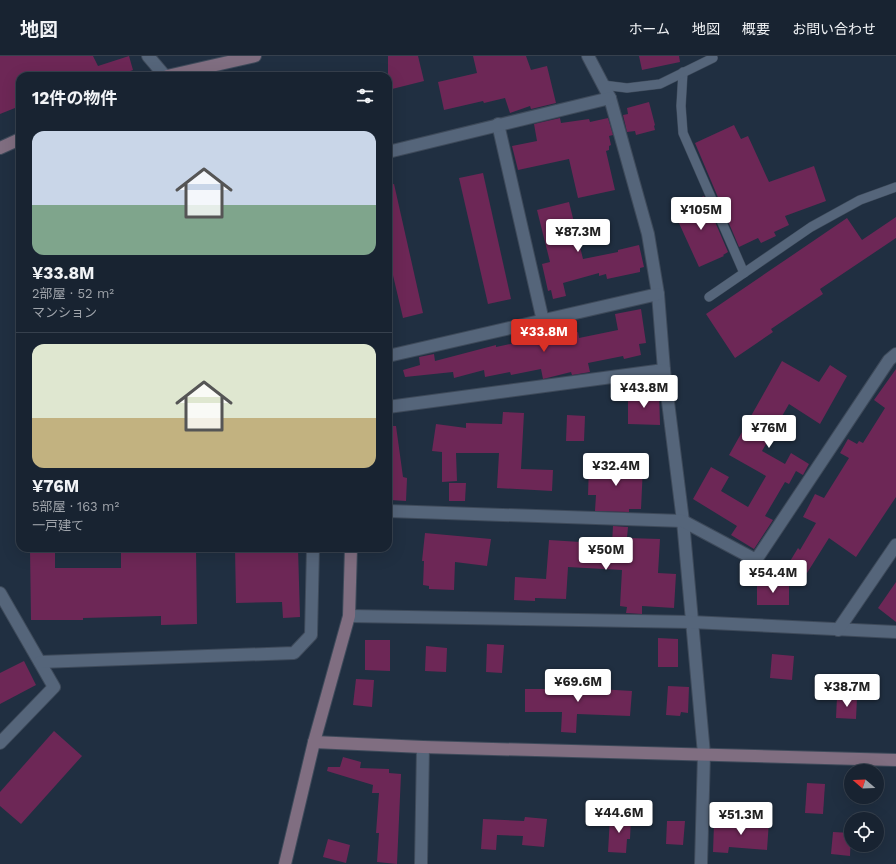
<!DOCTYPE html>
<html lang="ja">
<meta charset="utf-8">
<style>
:root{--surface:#182331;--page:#252f3d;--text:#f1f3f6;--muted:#9fa4ab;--line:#36404d;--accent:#d93025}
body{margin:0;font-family:"Work Sans","Noto Sans JP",sans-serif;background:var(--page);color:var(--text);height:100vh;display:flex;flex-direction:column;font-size:15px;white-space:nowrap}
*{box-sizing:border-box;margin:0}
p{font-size:13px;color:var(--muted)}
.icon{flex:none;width:22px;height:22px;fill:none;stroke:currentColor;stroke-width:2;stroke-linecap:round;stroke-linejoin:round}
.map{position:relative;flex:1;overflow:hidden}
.sheet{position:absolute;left:16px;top:16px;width:376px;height:480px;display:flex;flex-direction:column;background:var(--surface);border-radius:12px;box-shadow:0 4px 16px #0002,0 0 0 1px var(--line)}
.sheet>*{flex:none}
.needle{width:26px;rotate:289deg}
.fabs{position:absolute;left:844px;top:708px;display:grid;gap:8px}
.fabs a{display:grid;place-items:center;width:40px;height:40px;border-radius:50%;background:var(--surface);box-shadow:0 4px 16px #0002,0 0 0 1px var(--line);font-size:20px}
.price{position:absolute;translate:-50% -34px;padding:0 9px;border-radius:4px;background:#fff;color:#222;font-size:13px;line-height:26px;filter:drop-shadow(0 1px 2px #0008)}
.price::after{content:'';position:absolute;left:50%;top:24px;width:12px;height:9px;margin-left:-6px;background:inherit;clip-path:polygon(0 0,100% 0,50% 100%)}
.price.current{background:var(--accent);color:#fff}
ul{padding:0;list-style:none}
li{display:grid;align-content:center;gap:8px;height:212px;padding:0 16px}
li+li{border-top:1px solid var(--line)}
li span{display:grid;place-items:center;height:124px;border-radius:12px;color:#555}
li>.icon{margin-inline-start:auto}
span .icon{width:72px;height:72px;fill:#fffc;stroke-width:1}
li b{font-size:17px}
h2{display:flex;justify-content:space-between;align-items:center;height:48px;padding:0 16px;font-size:17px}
header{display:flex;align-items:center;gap:24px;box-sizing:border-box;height:56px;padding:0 20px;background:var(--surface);border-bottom:1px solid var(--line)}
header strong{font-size:19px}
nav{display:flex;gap:22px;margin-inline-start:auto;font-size:14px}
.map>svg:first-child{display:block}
.building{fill:#6d2756}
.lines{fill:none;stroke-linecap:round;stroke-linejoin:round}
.lane-casing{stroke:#3e4a5a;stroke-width:10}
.street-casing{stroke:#3e4a5a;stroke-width:14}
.secondary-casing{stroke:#3e4a5a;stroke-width:14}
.lane{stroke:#55657a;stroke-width:9}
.street{stroke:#55657a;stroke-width:12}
.secondary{stroke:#806e81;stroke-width:12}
</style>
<header>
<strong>地図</strong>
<nav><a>ホーム</a><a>地図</a><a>概要</a><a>お問い合わせ</a></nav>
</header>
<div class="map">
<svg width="896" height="808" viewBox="0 0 896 808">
<rect width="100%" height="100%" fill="#202f41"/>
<g class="building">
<path d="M 0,0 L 93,0 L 98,10 L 129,0 L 133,14 L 117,20 L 20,20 L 20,50 L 0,58 Z"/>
<path d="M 388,0 L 418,0 L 424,25 L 388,34 Z"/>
<path d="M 473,0 L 526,0 L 531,14 L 547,10 L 556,47 L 531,53 L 530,50 L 510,57 L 505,42 L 484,47 L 483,45 L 444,54 L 438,26 L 477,17 Z"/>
<path d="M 639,0 L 679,0 L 680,6 L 642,14 Z"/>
<path d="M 649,46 L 655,69 L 654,70 L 655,74 L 636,79 L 635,75 L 627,76 L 623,59 L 628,58 L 627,52 Z"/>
<path d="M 560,62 L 561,67 L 589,63 L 590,66 L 608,62 L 613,79 L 609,80 L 611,89 L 609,90 L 609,94 L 606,95 L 615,134 L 578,142 L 569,103 L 518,114 L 512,90 L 537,85 L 534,68 Z"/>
<path d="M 734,69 L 741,83 L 748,80 L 769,126 L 814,110 L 826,145 L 785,160 L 789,169 L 774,176 L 776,180 L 761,187 L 758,182 L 739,191 L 695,87 Z"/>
<path d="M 483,117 L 511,243 L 488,248 L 459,122 Z"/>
<path d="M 394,128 L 423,257 L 403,262 L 388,198 L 388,129 Z"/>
<path d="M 704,140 L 728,196 L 723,199 L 724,200 L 699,211 L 673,154 Z"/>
<path d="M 569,146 L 583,203 L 618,196 L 618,194 L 639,189 L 644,211 L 640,212 L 640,216 L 607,223 L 606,218 L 599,220 L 599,217 L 563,227 L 566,240 L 553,243 L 551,234 L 548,235 L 542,208 L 550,206 L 537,154 Z"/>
<path d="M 896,161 L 896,182 L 820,233 L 823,238 L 771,273 L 773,276 L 735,302 L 706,258 L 847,162 L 862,184 Z"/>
<path d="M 641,253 L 646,287 L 639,288 L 641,299 L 624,303 L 623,300 L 588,307 L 590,316 L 572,319 L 571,316 L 543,323 L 541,313 L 511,319 L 510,316 L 485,321 L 484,314 L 454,322 L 453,316 L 405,321 L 403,314 L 420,309 L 419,301 L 434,298 L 435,305 L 496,289 L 496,291 L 525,285 L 526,289 L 578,276 L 579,282 L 618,274 L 615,258 Z"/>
<path d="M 782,305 L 819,326 L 830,309 L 847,320 L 820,368 L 789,348 L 762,395 L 785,408 L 791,397 L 809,408 L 803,419 L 796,415 L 789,428 L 785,426 L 765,460 L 773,464 L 754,493 L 731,479 L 737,470 L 693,443 L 711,411 L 729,421 L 721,435 L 748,451 L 766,420 L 729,399 Z"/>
<path d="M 896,313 L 896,441 L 856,501 L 829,482 L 807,517 L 789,507 L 798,492 L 800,494 L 816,467 L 803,461 L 815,438 L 824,442 L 849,402 L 840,397 L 848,383 L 857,388 L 859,385 L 863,387 L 885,352 L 874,344 Z"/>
<path d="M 628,336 L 659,337 L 660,369 L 628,368 Z"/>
<path d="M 503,356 L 524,357 L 521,413 L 553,414 L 552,435 L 497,432 L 499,397 L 456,397 L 457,425 L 442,426 L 442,396 L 432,395 L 436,368 L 466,372 L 466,367 L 502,368 Z"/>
<path d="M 567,359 L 585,360 L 584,385 L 566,385 Z"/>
<path d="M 388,370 L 396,370 L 403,421 L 407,422 L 406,445 L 390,444 L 391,437 L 388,437 Z"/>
<path d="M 589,409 L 643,410 L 641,453 L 629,453 L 629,456 L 595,455 L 596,439 L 588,439 Z"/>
<path d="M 449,427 L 466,427 L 465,445 L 449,445 Z"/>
<path d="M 613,470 L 628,471 L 627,482 L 660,483 L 658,517 L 676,518 L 674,552 L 642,550 L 642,558 L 626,557 L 627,551 L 620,550 L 622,514 L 568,511 L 566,543 L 535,542 L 535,545 L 514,544 L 515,521 L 546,523 L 549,484 L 612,488 Z"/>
<path d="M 425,477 L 491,483 L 487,510 L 455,506 L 454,534 L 429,533 L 429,530 L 423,529 L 424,505 L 422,505 Z"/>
<path d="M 30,492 L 55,492 L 55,512 L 121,512 L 121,492 L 196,492 L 197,568 L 161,569 L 161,560 L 83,562 L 83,564 L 31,564 Z"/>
<path d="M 235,492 L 298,492 L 300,561 L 283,562 L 282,546 L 236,547 Z"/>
<path d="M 896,526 L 896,566 L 878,552 Z"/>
<rect x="757" y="527" width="32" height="22"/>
<path d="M 658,582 L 678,583 L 678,611 L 658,611 Z"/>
<path d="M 365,584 L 390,584 L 390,615 L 365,614 Z"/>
<path d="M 487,588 L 504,589 L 502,617 L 486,616 Z"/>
<path d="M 426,590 L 447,592 L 446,616 L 425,615 Z"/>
<path d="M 772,598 L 794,600 L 792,624 L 770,622 Z"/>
<path d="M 24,605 L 36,629 L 0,648 L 0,617 Z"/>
<path d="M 356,623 L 374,624 L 372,651 L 353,649 Z"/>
<path d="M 549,630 L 632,635 L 630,660 L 577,658 L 576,677 L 561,676 L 562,656 L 525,656 L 525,633 L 549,633 Z"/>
<path d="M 668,630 L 689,631 L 688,657 L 681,656 L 680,660 L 666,659 Z"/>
<path d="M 837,641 L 857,641 L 856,663 L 836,662 Z"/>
<path d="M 54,675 L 82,700 L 21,768 L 0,750 L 0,736 Z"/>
<path d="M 343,701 L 361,706 L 360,712 L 389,713 L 389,717 L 401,718 L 397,808 L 377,806 L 379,777 L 376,777 L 379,737 L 372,737 L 373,729 L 327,715 L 328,711 L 340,711 Z"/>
<path d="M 807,727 L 825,728 L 823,758 L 805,757 Z"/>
<path d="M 525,761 L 547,763 L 544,791 L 522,789 L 523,780 L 497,779 L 496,794 L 481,793 L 483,763 L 524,765 Z"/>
<path d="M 610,761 L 631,762 L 630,783 L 627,783 L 626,797 L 608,796 Z"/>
<path d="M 750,764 L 769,765 L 767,794 L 729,791 L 728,797 L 713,796 L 714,768 L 750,769 Z"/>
<path d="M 667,765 L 685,765 L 683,789 L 666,788 Z"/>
<path d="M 833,776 L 851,777 L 850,800 L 831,798 Z"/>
<path d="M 328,783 L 350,789 L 346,807 L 323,801 Z"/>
</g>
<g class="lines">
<g class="lane-casing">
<g id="lane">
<path d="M 683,16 L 681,50 L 683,77 L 744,217"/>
<path d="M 603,29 L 627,32 L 660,28 L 713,2"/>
<path d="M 709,241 L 811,171 L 860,144 L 896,131"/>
</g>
</g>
<g class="street-casing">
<g id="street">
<path d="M 148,0 L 165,20"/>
<path d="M 588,0 L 610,42 L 648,178 L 658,238 L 664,314 L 683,465 L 704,698 L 701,808"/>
<path d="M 498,68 L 543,265"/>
<path d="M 388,96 L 610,42"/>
<path d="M 388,300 L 658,238"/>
<path d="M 388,351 L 664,314"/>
<path d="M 388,455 L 683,465 L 756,504 L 889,304 L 896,298"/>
<path d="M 0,537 L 54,631 L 0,687"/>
<path d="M 349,560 L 691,566 L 896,576"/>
<path d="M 838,574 L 896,489"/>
<path d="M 40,606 L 294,597 L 311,579 L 313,492"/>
<path d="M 421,808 L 423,691"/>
</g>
</g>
<g class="secondary-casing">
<g id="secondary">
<path d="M 167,20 L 255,0"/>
<path d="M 0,92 L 20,83"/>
<path d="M 314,686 L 423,691 L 896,704"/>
<path d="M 285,808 L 314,686 L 349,560 L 351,492"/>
</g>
</g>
<use href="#lane" class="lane"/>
<use href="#street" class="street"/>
<use href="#secondary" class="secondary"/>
</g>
</svg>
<div class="fabs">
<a><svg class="needle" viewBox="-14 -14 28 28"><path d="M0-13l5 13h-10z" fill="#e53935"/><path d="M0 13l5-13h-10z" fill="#9fa4ab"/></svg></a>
<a><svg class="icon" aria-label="locate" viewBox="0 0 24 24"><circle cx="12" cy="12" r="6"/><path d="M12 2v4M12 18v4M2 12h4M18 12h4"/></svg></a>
</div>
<b class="price" style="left:701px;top:175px">¥105M</b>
<b class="price" style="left:578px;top:197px">¥87.3M</b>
<b class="price current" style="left:544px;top:297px">¥33.8M</b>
<b class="price" style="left:644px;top:353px">¥43.8M</b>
<b class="price" style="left:769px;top:393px">¥76M</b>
<b class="price" style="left:616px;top:431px">¥32.4M</b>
<b class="price" style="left:606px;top:515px">¥50M</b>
<b class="price" style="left:773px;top:538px">¥54.4M</b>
<b class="price" style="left:578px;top:647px">¥69.6M</b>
<b class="price" style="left:847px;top:652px">¥38.7M</b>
<b class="price" style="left:619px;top:778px">¥44.6M</b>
<b class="price" style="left:741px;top:780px">¥51.3M</b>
<section class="sheet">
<h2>12件の物件<svg class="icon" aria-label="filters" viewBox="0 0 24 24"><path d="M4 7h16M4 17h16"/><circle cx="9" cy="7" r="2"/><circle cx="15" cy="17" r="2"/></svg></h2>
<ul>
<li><span style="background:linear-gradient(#c9d6e8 60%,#7fa58c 0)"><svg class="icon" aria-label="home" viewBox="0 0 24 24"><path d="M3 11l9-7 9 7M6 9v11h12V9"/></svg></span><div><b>¥33.8M</b><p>2部屋 · 52 m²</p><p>マンション</p></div></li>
<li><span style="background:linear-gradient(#dfe7d0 60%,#c2b280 0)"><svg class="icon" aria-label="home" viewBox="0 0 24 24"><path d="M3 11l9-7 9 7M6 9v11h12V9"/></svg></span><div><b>¥76M</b><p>5部屋 · 163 m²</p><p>一戸建て</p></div></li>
</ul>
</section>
</div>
